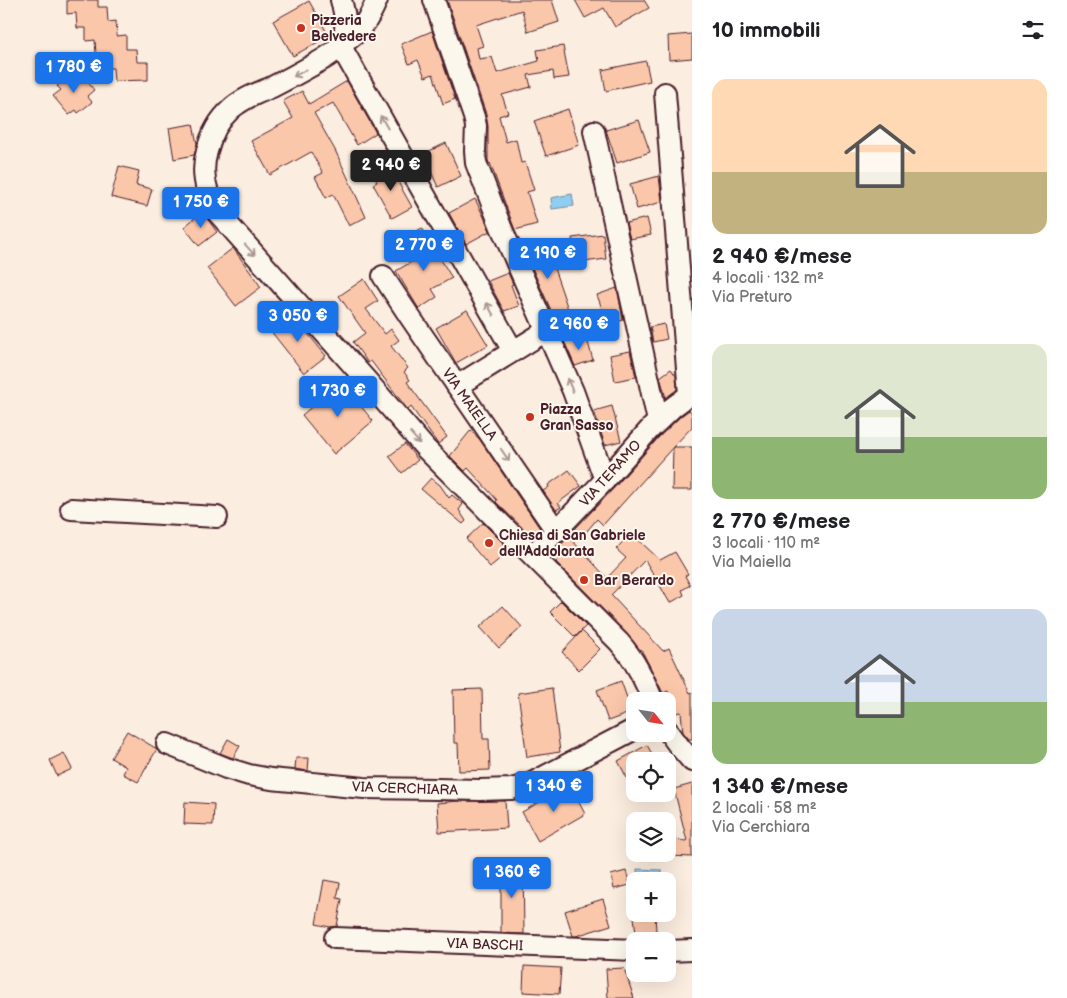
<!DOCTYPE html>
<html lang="it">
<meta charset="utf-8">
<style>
:root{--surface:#fff;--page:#f2f2f2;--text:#202124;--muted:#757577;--accent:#1a73e8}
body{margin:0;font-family:"Balsamiq Sans",sans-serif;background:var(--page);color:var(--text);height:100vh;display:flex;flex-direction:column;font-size:19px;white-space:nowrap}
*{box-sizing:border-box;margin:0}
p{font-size:16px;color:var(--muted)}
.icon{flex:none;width:28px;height:28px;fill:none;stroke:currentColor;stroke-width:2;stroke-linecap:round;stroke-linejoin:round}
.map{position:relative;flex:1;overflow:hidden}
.panel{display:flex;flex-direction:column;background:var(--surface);width:375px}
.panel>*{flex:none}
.needle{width:32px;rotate:120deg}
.controls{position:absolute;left:626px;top:692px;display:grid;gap:10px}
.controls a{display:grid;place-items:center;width:50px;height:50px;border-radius:10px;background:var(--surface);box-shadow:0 5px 20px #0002;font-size:25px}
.price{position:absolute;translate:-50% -42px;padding:0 11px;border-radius:5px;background:var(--accent);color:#fff;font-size:16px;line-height:32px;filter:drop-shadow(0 1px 2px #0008)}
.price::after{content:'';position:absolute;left:50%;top:30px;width:15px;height:11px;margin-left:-8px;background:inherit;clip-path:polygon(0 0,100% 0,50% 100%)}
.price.selected{background:#222;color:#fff}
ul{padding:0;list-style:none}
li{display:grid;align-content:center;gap:10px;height:265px;padding:0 20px}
li span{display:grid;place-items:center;height:155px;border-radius:15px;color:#555}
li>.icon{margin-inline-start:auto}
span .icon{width:90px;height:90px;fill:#fffc;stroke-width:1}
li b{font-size:21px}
h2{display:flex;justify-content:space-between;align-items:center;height:60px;padding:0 20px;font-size:21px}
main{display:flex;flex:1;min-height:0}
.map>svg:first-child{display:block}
.water{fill:#8fcef0;stroke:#7388a1}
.building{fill:#fbc7ab;stroke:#4a1f2b}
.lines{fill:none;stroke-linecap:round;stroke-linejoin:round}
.minor-casing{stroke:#4a1f2b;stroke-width:24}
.minor{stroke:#fbf7ec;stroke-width:20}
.oneway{stroke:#ab9695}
.poi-dot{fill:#c8321e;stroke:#fbf7ec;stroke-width:2}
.labels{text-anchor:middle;stroke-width:4;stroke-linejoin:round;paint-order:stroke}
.poi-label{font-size:14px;font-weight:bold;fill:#4a1f2b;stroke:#fbf7ec;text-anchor:start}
.street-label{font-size:14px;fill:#4a1f2b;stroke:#fbf7ec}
</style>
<main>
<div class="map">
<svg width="692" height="998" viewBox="0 0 692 998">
<rect width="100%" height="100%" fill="#fbeddf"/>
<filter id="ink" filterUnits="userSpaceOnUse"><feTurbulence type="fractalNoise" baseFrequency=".02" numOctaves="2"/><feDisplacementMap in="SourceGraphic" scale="10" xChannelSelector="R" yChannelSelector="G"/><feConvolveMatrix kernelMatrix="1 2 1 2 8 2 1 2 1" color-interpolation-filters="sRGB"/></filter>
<g filter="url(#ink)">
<g class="water">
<path d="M 572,194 L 574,206 L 552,209 L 551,198 Z"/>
<path d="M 637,869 L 662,870 L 662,881 L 637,881 Z"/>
</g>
<g class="building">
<path d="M 67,0 L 98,0 L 98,7 L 107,7 L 108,22 L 116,21 L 117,36 L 126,35 L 126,49 L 136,49 L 137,62 L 148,62 L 148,80 L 114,81 L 113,68 L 105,68 L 105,54 L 96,54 L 95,40 L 86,41 L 86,28 L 77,28 L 76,13 L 67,14 Z"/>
<path d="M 447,0 L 552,0 L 559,22 L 528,32 L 522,10 L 476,25 L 483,46 L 477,48 L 479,59 L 492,57 L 497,73 L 539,61 L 537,50 L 563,46 L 569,77 L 554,79 L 553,71 L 528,75 L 531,87 L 502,95 L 508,113 L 499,116 L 506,142 L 516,139 L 521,163 L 525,162 L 534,190 L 527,192 L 537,224 L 515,230 L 512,222 L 490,163 L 489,164 L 488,160 L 488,126 L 486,114 Z"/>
<path d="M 575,0 L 644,0 L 649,8 L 615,27 L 604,8 L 585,18 Z"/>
<path d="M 309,1 L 329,36 L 293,56 L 273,21 Z"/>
<path d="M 432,31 L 455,99 L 443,104 L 433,74 L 425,77 L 418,60 L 409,64 L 401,44 Z"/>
<path d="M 692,34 L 692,58 L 669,60 L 668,36 Z"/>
<path d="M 646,61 L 650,81 L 606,91 L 602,70 Z"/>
<path d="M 81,73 L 94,90 L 87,96 L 92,102 L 78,113 L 76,110 L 69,115 L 53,96 L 61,90 L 57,86 L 68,77 L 71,81 Z"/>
<path d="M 347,81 L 376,133 L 357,145 L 333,103 L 314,113 L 335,150 L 366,217 L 349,226 L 333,194 L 326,198 L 315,177 L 323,173 L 311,152 L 270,175 L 251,141 L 293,118 L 283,101 L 302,91 L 309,104 Z"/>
<path d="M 568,109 L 579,145 L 546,156 L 534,121 Z"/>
<path d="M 639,120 L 650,152 L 617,163 L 606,130 Z"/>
<path d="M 193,124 L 197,144 L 194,155 L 174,159 L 169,128 Z"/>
<path d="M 446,143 L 461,176 L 438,187 L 423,154 Z"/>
<path d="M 388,164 L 412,207 L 392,218 L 373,184 L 377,182 L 373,173 Z"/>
<path d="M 119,166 L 139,171 L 136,185 L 152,189 L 147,206 L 111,197 Z"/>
<path d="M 659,176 L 662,202 L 637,209 L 630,184 Z"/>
<path d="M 475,199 L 484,217 L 490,231 L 466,244 L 449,213 Z"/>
<path d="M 202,212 L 217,232 L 199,246 L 184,227 Z"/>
<path d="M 647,218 L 651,235 L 630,239 L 626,223 Z"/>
<path d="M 422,228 L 452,278 L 432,289 L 437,297 L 419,309 L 396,271 L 423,255 L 410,235 Z"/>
<path d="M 603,234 L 606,259 L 576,263 L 572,238 Z"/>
<path d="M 546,245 L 569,312 L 554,317 L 525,252 Z"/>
<path d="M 233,248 L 261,287 L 236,306 L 207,268 Z"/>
<path d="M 508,273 L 513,284 L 511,285 L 519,306 L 504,311 L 488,281 Z"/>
<path d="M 364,279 L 378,301 L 366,309 L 385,334 L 391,329 L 399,340 L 391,346 L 408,368 L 404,372 L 410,380 L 407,382 L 447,437 L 438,444 L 411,407 L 408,410 L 371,361 L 368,363 L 353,342 L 365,333 L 339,296 Z"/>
<path d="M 617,288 L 623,320 L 608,325 L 597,295 Z"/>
<path d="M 467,310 L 488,345 L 456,363 L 436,328 Z"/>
<path d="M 291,313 L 326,356 L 304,373 L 270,330 Z"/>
<path d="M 664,324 L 667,339 L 653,342 L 650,327 Z"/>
<path d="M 578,337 L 579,341 L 587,339 L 593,360 L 575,366 L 564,341 Z"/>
<path d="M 630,351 L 636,377 L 615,381 L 610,355 Z"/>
<path d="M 671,369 L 676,376 L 677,390 L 666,398 L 660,377 Z"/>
<path d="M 341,382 L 373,421 L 334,454 L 302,415 Z"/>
<path d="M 612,406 L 621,441 L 605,445 L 594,411 Z"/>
<path d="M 689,410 L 692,413 L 692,427 L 673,447 L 692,447 L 692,490 L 672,490 L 673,447 L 603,525 L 597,519 L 582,537 L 574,530 L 614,488 L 659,437 L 681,416 Z"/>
<path d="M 471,430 L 480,440 L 541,530 L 533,538 L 496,502 L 497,500 L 468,468 L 465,471 L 450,456 Z"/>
<path d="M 405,444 L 418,460 L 402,473 L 389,456 Z"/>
<path d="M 569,470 L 581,486 L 558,503 L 561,507 L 556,510 L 543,491 L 549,487 L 548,485 Z"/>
<path d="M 431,478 L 440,485 L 449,498 L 452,495 L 463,504 L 459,510 L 466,521 L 463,524 L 421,489 Z"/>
<path d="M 483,523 L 510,550 L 490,567 L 466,539 Z"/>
<path d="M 631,533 L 660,560 L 675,552 L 688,574 L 685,576 L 690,585 L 682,590 L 684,595 L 670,603 L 645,560 L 611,595 L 663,651 L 669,648 L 690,693 L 692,692 L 692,739 L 689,739 L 683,732 L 681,712 L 671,714 L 668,691 L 663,693 L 641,649 L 640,650 L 627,634 L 556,562 L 559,559 L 552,553 L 569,537 L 607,578 L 626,558 L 616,549 Z"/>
<path d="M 561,601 L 586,626 L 575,637 L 550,612 Z"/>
<path d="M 503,606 L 522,627 L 499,648 L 480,627 Z"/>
<path d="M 582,631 L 600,649 L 579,670 L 562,652 Z"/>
<path d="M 621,681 L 632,712 L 608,721 L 597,690 Z"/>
<path d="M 552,688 L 560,752 L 527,757 L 518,693 Z"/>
<path d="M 482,689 L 483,739 L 489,739 L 490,770 L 459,771 L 458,743 L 454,743 L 453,690 Z"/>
<path d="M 127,731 L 157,749 L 138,782 L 123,774 L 126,767 L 111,758 Z"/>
<path d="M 228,739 L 240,746 L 233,758 L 220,753 Z"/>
<path d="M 647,745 L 656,761 L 635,761 L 635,793 L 618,761 Z"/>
<path d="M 64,753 L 72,769 L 57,776 L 50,760 Z"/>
<path d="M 296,758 L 309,758 L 308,771 L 295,769 Z"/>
<path d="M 692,784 L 692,857 L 670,856 L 671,840 L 687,841 L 674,789 Z"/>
<path d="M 570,785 L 585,814 L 538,841 L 522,812 Z"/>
<path d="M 458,801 L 505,801 L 507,828 L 439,832 L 437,803 Z"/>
<path d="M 185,802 L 214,804 L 213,825 L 184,824 Z"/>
<path d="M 523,863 L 524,934 L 501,933 L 501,864 Z"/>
<path d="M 626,871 L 630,885 L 614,889 L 611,875 Z"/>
<path d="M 324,880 L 340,883 L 337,898 L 342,899 L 337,926 L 330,927 L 316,924 Z"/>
<path d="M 603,899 L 611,925 L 576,936 L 573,936 L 565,911 Z"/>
<path d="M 655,915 L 656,931 L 636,934 L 634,917 Z"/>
<path d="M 524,966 L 561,968 L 559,994 L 523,992 Z"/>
<path d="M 624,968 L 634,998 L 608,998 L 606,969 Z"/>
</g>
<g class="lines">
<g class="minor-casing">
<g id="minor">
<path d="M 341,0 C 345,14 349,32 340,45 C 334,54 322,60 313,65 C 299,73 286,80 272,87 C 258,93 243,98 231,109 C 219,120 211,135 207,151 C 200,174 206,194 218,213 L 368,382 L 426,449 L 619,642 C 635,660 644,679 653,701"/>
<path d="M 434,0 L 474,117 L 476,126 L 475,151 L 476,163 L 501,227 L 573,391 L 605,480"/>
<path d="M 340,45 L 513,351"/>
<path d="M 340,45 C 361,32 367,23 377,0"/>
<path d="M 665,93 L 689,394"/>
<path d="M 594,131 L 658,421"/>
<path d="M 383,276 L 410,317 L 557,532"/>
<path d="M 457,386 L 546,331"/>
<path d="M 71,509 L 217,517"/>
<path d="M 533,555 L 605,480 L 650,429 L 673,407 L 692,393"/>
<path d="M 668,731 L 679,746 L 692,761"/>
<path d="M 167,744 L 226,768 L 249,775 L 271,779 L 364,788 L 437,789 L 480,790 L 511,789 L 528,785 L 635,729"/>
<path d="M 335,938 L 635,950"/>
<path d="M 668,951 L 692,950"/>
</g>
</g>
<use href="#minor" class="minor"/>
</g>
<defs><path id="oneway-shaft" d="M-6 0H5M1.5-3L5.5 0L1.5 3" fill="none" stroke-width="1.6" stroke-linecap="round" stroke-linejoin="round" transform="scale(1.25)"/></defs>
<g class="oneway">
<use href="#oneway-shaft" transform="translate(300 73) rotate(151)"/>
<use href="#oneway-shaft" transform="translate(384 122) rotate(-120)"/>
<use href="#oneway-shaft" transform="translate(250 250) rotate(48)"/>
<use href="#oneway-shaft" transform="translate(490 309) rotate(-119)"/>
<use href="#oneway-shaft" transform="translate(570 385) rotate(-113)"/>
<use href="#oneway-shaft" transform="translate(415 438) rotate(49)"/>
<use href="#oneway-shaft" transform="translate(505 455) rotate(56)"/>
</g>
</g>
<g class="poi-dot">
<circle cx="301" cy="28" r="5"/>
<circle cx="530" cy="417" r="5"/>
<circle cx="489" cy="543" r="5"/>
<circle cx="584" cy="580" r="5"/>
</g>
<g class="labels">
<g class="poi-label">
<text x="311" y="25">Pizzeria<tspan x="311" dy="16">Belvedere</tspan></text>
<text x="540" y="414">Piazza<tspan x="540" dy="16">Gran Sasso</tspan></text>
<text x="499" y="540">Chiesa di San Gabriele<tspan x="499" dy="16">dell'Addolorata</tspan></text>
<text x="594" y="585">Bar Berardo</text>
</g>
<g class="street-label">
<text transform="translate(470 404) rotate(55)" y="5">VIA MAIELLA</text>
<text transform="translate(610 473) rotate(-48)" y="5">VIA TERAMO</text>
<text transform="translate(405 788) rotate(2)" y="5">VIA CERCHIARA</text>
<text transform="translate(485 944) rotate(2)" y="5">VIA BASCHI</text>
</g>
</g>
</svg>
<div class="controls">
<a><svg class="needle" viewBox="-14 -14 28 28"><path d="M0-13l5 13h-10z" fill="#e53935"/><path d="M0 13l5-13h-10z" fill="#757577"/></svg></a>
<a><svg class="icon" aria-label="locate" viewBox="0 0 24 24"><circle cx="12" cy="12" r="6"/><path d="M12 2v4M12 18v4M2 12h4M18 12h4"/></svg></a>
<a><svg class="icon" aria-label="layers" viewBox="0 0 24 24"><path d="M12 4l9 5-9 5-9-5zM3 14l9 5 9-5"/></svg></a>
<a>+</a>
<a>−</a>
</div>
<b class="price" style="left:74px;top:94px">1 780 €</b>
<b class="price selected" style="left:391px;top:192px">2 940 €</b>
<b class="price" style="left:201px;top:229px">1 750 €</b>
<b class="price" style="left:424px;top:272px">2 770 €</b>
<b class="price" style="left:548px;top:280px">2 190 €</b>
<b class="price" style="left:298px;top:343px">3 050 €</b>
<b class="price" style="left:579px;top:351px">2 960 €</b>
<b class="price" style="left:338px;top:418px">1 730 €</b>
<b class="price" style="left:554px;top:813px">1 340 €</b>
<b class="price" style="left:512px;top:899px">1 360 €</b>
</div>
<section class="panel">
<h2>10 immobili<svg class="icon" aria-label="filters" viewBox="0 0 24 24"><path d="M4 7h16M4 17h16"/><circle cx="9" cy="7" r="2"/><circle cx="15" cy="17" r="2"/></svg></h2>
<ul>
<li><span style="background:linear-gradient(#ffd9b3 60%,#c2b280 0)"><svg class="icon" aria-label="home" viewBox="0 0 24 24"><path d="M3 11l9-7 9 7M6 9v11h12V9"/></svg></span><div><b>2 940 €/mese</b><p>4 locali · 132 m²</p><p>Via Preturo</p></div></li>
<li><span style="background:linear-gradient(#dfe7d0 60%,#8fb573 0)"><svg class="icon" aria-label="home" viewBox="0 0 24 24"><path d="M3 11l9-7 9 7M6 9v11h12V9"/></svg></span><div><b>2 770 €/mese</b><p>3 locali · 110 m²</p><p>Via Maiella</p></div></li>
<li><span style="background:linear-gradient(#c9d6e8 60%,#8fb573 0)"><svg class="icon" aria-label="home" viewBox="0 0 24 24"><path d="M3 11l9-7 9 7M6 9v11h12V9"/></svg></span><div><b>1 340 €/mese</b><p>2 locali · 58 m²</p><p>Via Cerchiara</p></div></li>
</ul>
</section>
</main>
